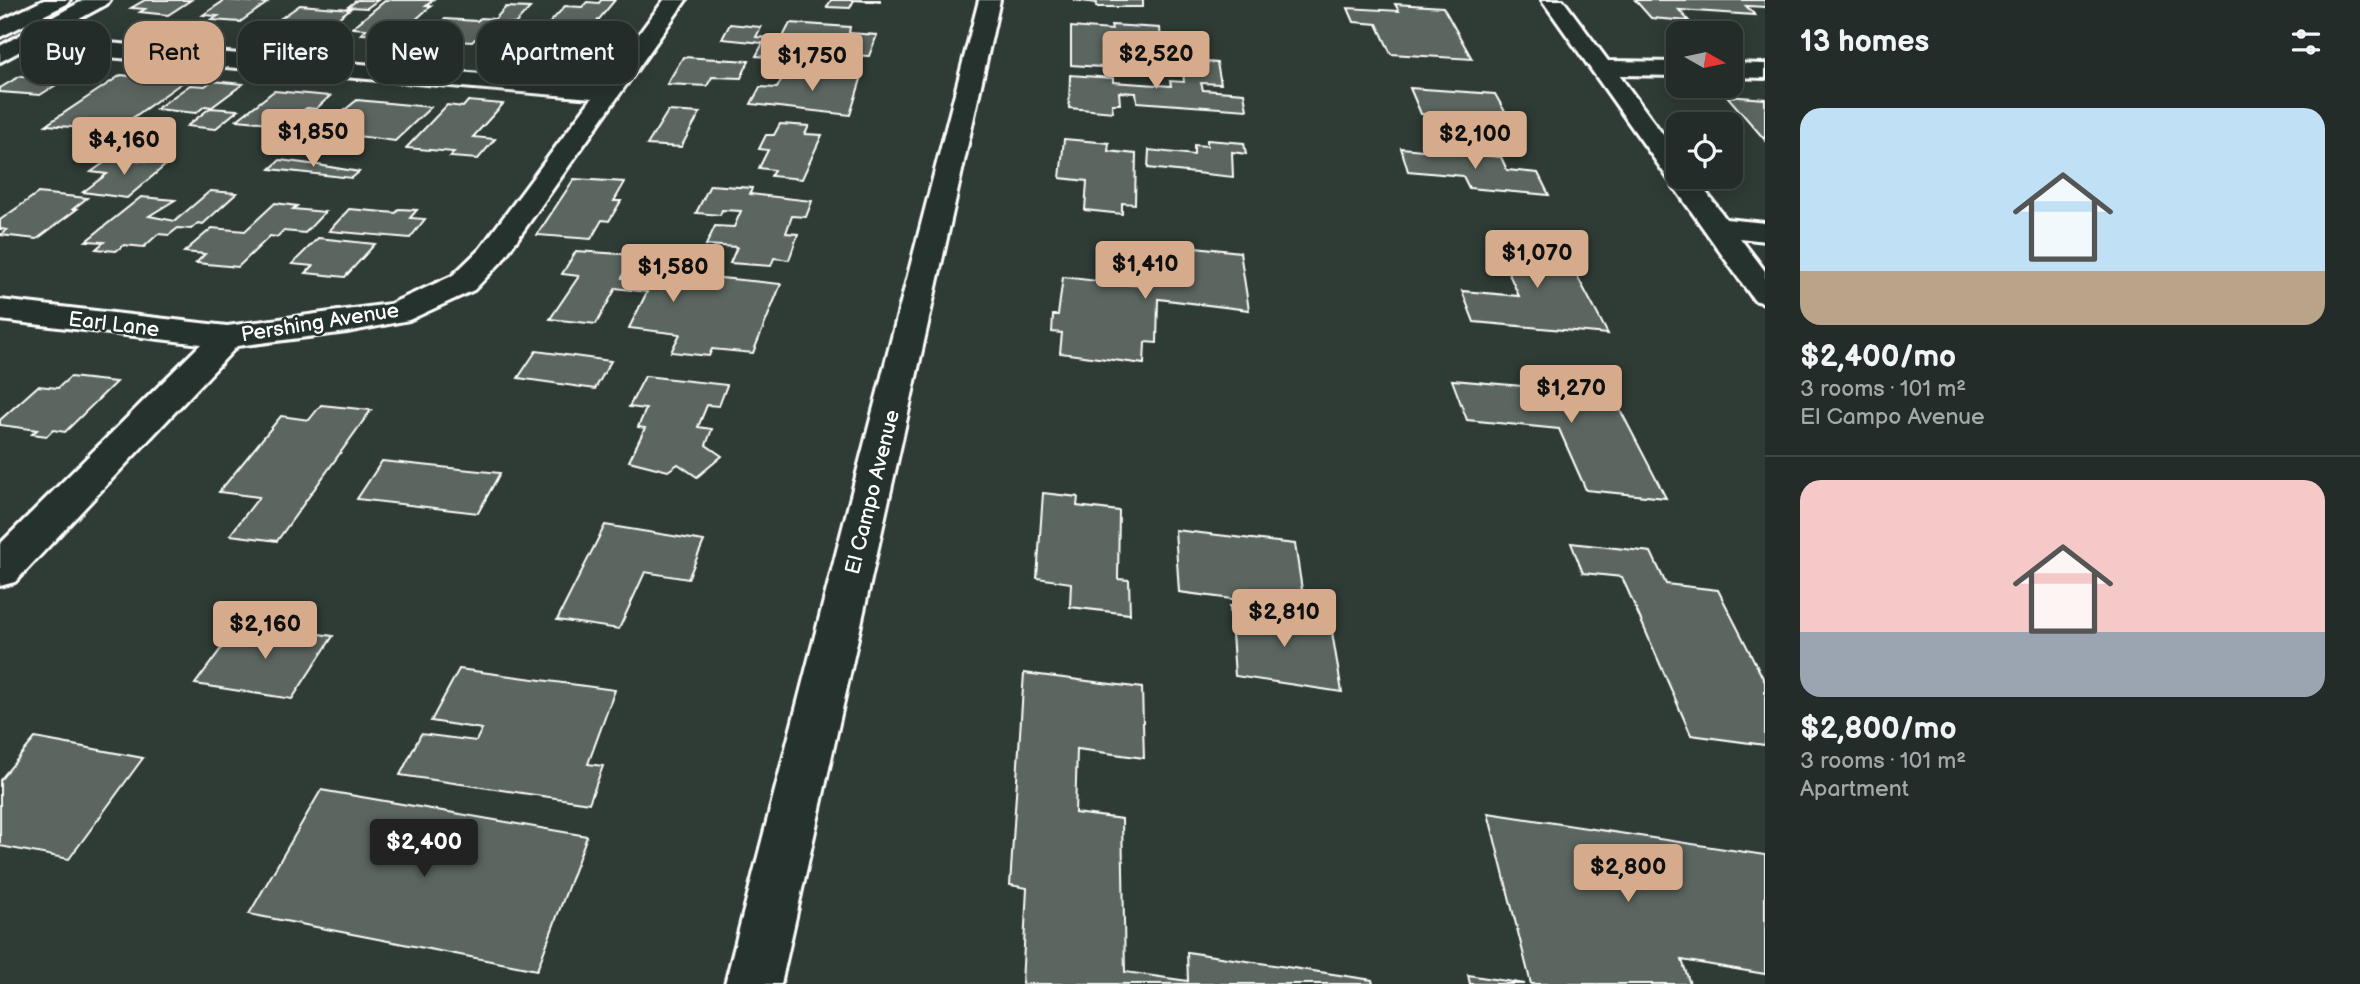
<!DOCTYPE html>
<meta charset="utf-8">
<style>
:root{--surface:#232c28;--page:#2f3834;--text:#f1f3f6;--muted:#a3a7a8;--line:#404845;--accent:#d6ab8b}
body{margin:0;font-family:"Balsamiq Sans",sans-serif;background:var(--page);color:var(--text);height:100vh;display:flex;flex-direction:column;font-size:26px;white-space:nowrap}
*{box-sizing:border-box;margin:0}
p{font-size:23px;color:var(--muted)}
.icon{flex:none;width:38px;height:38px;fill:none;stroke:currentColor;stroke-width:2;stroke-linecap:round;stroke-linejoin:round}
.map{position:relative;flex:1;overflow:hidden}
.drawer{display:flex;flex-direction:column;background:var(--surface);width:595px}
.drawer>*{flex:none}
.banner{position:absolute;left:21px;top:21px;width:665px;height:63px;display:flex;gap:14px}
.needle{width:46px;rotate:99deg}
.buttons{position:absolute;left:1666px;top:21px;display:grid;gap:14px}
.buttons a{display:grid;place-items:center;width:77px;height:77px;border-radius:14px;background:var(--surface);box-shadow:0 4px 18px #0003,0 0 0 2px var(--line);font-size:35px}
.price{position:absolute;translate:-50% -60px;padding:0 16px;border-radius:7px;background:var(--accent);color:#111;font-size:23px;line-height:46px;filter:drop-shadow(0 2px 4px #0008)}
.price::after{content:'';position:absolute;left:50%;top:42px;width:21px;height:16px;margin-left:-10px;background:inherit;clip-path:polygon(0 0,100% 0,50% 100%)}
.price.selected{background:#222;color:#fff}
ul{padding:0;list-style:none}
li{display:grid;align-content:center;gap:14px;height:371px;padding:0 35px}
li+li{border-top:2px solid var(--line)}
li span{display:grid;place-items:center;height:217px;border-radius:21px;color:#555}
li>.icon{margin-inline-start:auto}
span .icon{width:126px;height:126px;fill:#fffc;stroke-width:1}
li b{font-size:30px}
h2{display:flex;justify-content:space-between;align-items:center;height:84px;padding:0 35px;font-size:30px}
.pill{padding:0 24px;border-radius:21px;background:var(--surface);box-shadow:0 4px 18px #0003,0 0 0 2px var(--line);font-size:24px;line-height:63px}
.pill.selected{background:var(--accent);color:#111}
main{display:flex;flex:1;min-height:0}
.map>svg:first-child{display:block}
.building{fill:#5b6661;stroke:#fff;stroke-width:2}
.lines{fill:none;stroke-linecap:round;stroke-linejoin:round}
.minor-casing{stroke:#fff;stroke-width:6}
.major-casing{stroke:#fff;stroke-width:6}
.highway-casing{stroke:#fff;stroke-width:6}
.minor{fill:#26332d;fill-rule:evenodd}
.major{fill:#26332d;fill-rule:evenodd}
.highway{fill:#26332d;fill-rule:evenodd}
.labels{text-anchor:middle;stroke-width:5;stroke-linejoin:round;paint-order:stroke}
.street-label{font-size:21px;fill:#fff;stroke:#26332d}
</style>
<main>
<div class="map">
<svg width="1765" height="984" viewBox="0 0 1765 984">
<rect width="100%" height="100%" fill="#2f3b35"/>
<filter id="ink" filterUnits="userSpaceOnUse"><feTurbulence type="fractalNoise" baseFrequency=".0143" numOctaves="2"/><feDisplacementMap in="SourceGraphic" scale="14" xChannelSelector="R" yChannelSelector="G"/><feConvolveMatrix kernelMatrix="1 2 1 2 8 2 1 2 1" color-interpolation-filters="sRGB"/></filter>
<g filter="url(#ink)">
<g class="building">
<path d="M 145,0 L 191,0 L 168,15 L 140,12 L 145,9 L 131,8 Z"/>
<path d="M 225,0 L 227,0 L 267,3 L 240,22 L 211,20 L 218,16 L 203,15 Z"/>
<path d="M 357,0 L 378,0 L 367,8 L 348,7 Z"/>
<path d="M 386,0 L 433,0 L 426,6 L 431,6 L 413,22 L 408,22 L 392,36 L 361,34 L 366,29 L 352,28 Z"/>
<path d="M 601,0 L 615,0 L 585,36 L 589,36 L 573,51 L 506,47 L 525,26 L 546,27 L 565,6 L 582,7 L 587,2 L 599,3 Z"/>
<path d="M 831,0 L 880,0 L 880,2 L 854,0 L 850,8 L 827,7 Z"/>
<path d="M 1073,0 L 1143,0 L 1143,7 L 1096,7 L 1097,3 Z"/>
<path d="M 1635,0 L 1765,0 L 1765,7 L 1746,6 L 1755,15 L 1679,10 L 1689,21 L 1651,18 Z"/>
<path d="M 1395,4 L 1443,7 L 1472,59 L 1391,54 L 1377,24 L 1354,22 L 1348,8 L 1399,11 Z"/>
<path d="M 300,5 L 350,9 L 329,25 L 277,21 Z"/>
<path d="M 506,7 L 530,8 L 515,24 L 497,23 L 495,25 L 500,25 L 486,40 L 475,39 L 472,42 L 454,41 L 457,38 L 428,36 L 445,19 L 477,21 L 481,18 L 495,19 Z"/>
<path d="M 790,23 L 850,27 L 849,33 L 877,35 L 869,56 L 850,55 L 846,63 L 756,56 L 763,43 L 722,39 L 730,24 L 761,27 L 756,37 L 782,39 Z"/>
<path d="M 1111,25 L 1160,28 L 1161,41 L 1118,38 L 1119,53 L 1159,56 L 1161,71 L 1071,65 L 1071,27 L 1112,30 Z"/>
<path d="M 683,57 L 749,61 L 741,78 L 712,77 L 707,86 L 667,84 Z"/>
<path d="M 1182,60 L 1217,63 L 1221,84 L 1201,83 L 1203,90 L 1244,93 L 1247,110 L 1137,102 L 1136,93 L 1119,92 L 1120,104 L 1112,104 L 1113,112 L 1069,108 L 1070,75 L 1113,78 L 1113,82 L 1171,86 L 1170,81 L 1184,82 Z"/>
<path d="M 50,71 L 75,73 L 40,95 L 0,92 L 0,88 L 20,76 L 40,77 Z"/>
<path d="M 807,72 L 862,76 L 850,115 L 751,104 L 760,87 L 777,88 L 785,73 L 805,75 Z"/>
<path d="M 121,75 L 183,82 L 124,124 L 95,121 L 84,128 L 46,125 Z"/>
<path d="M 212,81 L 243,84 L 212,107 L 205,106 L 196,113 L 156,109 L 190,85 L 205,86 Z"/>
<path d="M 1410,88 L 1495,94 L 1517,133 L 1462,129 L 1456,117 L 1421,114 Z"/>
<path d="M 274,91 L 330,96 L 316,109 L 307,108 L 281,124 L 237,120 Z"/>
<path d="M 1727,96 L 1765,99 L 1765,140 Z"/>
<path d="M 357,100 L 431,107 L 395,141 L 358,136 L 355,139 L 344,138 L 347,136 L 330,134 L 348,118 L 336,117 Z"/>
<path d="M 468,101 L 503,104 L 473,137 L 495,139 L 478,159 L 450,157 L 454,152 L 406,148 L 447,105 L 463,107 Z"/>
<path d="M 210,108 L 238,110 L 215,129 L 187,126 Z"/>
<path d="M 668,111 L 700,113 L 681,147 L 647,145 Z"/>
<path d="M 295,118 L 322,120 L 300,140 L 272,137 Z"/>
<path d="M 780,124 L 809,126 L 805,134 L 822,135 L 802,179 L 771,176 L 774,170 L 759,168 L 768,150 L 759,149 L 766,135 L 774,135 Z"/>
<path d="M 1064,139 L 1109,143 L 1108,151 L 1136,154 L 1135,204 L 1122,203 L 1122,214 L 1085,210 L 1087,181 L 1060,178 Z"/>
<path d="M 1207,140 L 1244,143 L 1246,154 L 1232,152 L 1233,177 L 1148,168 L 1149,150 L 1194,155 L 1194,145 L 1207,146 Z"/>
<path d="M 1401,148 L 1501,157 L 1507,170 L 1538,173 L 1549,195 L 1469,188 L 1463,176 L 1408,171 Z"/>
<path d="M 127,159 L 168,163 L 127,198 L 83,192 L 107,174 L 91,172 L 108,160 L 122,162 Z"/>
<path d="M 280,160 L 318,165 L 359,172 L 352,178 L 270,169 Z"/>
<path d="M 574,179 L 625,182 L 614,201 L 621,201 L 609,221 L 602,220 L 591,239 L 537,235 Z"/>
<path d="M 710,185 L 752,188 L 750,194 L 812,201 L 806,217 L 792,216 L 786,233 L 798,234 L 789,260 L 774,258 L 771,266 L 730,263 L 737,247 L 706,245 L 715,226 L 734,227 L 741,211 L 722,210 L 720,215 L 696,213 Z"/>
<path d="M 210,191 L 237,193 L 203,224 L 198,223 L 191,229 L 178,228 L 169,235 L 158,234 L 144,247 L 124,245 L 116,251 L 96,249 L 104,242 L 86,241 L 141,197 L 175,200 L 149,216 L 175,221 Z"/>
<path d="M 38,193 L 87,198 L 73,209 L 77,209 L 37,239 L 0,235 L 7,230 L 0,229 L 0,220 Z"/>
<path d="M 275,203 L 297,206 L 293,209 L 325,212 L 305,233 L 283,231 L 277,237 L 270,236 L 238,267 L 196,263 L 205,254 L 184,252 L 212,228 L 245,231 Z"/>
<path d="M 349,209 L 396,213 L 399,209 L 417,210 L 410,218 L 425,219 L 410,238 L 329,231 Z"/>
<path d="M 1491,234 L 1558,240 L 1608,334 L 1474,322 L 1462,291 L 1519,296 Z"/>
<path d="M 318,238 L 375,244 L 345,277 L 306,273 L 313,266 L 292,264 Z"/>
<path d="M 1150,242 L 1240,252 L 1249,310 L 1158,299 L 1157,343 L 1145,342 L 1144,364 L 1060,353 L 1062,333 L 1052,332 L 1053,315 L 1058,315 L 1063,277 L 1149,287 Z"/>
<path d="M 576,251 L 635,255 L 622,278 L 654,281 L 660,272 L 781,284 L 753,353 L 712,349 L 709,356 L 671,352 L 680,334 L 629,328 L 647,292 L 616,288 L 596,324 L 550,319 L 579,276 L 562,274 Z"/>
<path d="M 536,351 L 611,361 L 595,389 L 518,378 Z"/>
<path d="M 1536,367 L 1601,373 L 1666,498 L 1586,490 L 1559,429 L 1467,420 L 1452,380 L 1546,388 Z"/>
<path d="M 645,376 L 727,385 L 719,406 L 707,405 L 698,427 L 712,429 L 706,445 L 722,456 L 697,477 L 678,464 L 668,471 L 629,461 L 645,428 L 638,427 L 646,409 L 629,407 Z"/>
<path d="M 70,377 L 116,382 L 65,432 L 53,430 L 47,436 L 32,434 L 37,430 L 0,425 L 0,420 L 38,386 L 58,388 Z"/>
<path d="M 321,405 L 371,410 L 277,541 L 230,535 L 259,497 L 219,492 L 281,416 L 309,420 Z"/>
<path d="M 382,461 L 500,473 L 478,513 L 357,499 Z"/>
<path d="M 1043,493 L 1078,497 L 1077,506 L 1119,511 L 1118,579 L 1129,580 L 1130,614 L 1070,607 L 1071,583 L 1037,578 Z"/>
<path d="M 605,525 L 704,541 L 688,579 L 645,572 L 619,629 L 557,620 Z"/>
<path d="M 1175,530 L 1295,544 L 1303,596 L 1261,591 L 1263,603 L 1179,592 Z"/>
<path d="M 1571,543 L 1651,552 L 1666,584 L 1718,590 L 1765,682 L 1765,745 L 1691,735 L 1622,577 L 1583,573 Z"/>
<path d="M 1230,606 L 1330,620 L 1342,692 L 1235,676 Z"/>
<path d="M 240,623 L 333,636 L 292,699 L 195,684 Z"/>
<path d="M 459,669 L 615,690 L 588,764 L 603,766 L 589,803 L 400,775 L 421,734 L 476,741 L 482,729 L 431,721 Z"/>
<path d="M 1024,673 L 1142,688 L 1144,758 L 1077,749 L 1075,813 L 1122,819 L 1125,972 L 1188,981 L 1187,952 L 1372,980 L 1373,984 L 1022,984 L 1027,888 L 1010,885 Z"/>
<path d="M 35,738 L 143,758 L 69,859 L 0,846 L 0,780 Z"/>
<path d="M 321,790 L 587,836 L 537,970 L 249,914 Z"/>
<path d="M 1488,813 L 1765,855 L 1765,974 L 1682,960 L 1690,984 L 1531,984 Z"/>
<path d="M 1468,975 L 1525,984 L 1470,984 Z"/>
</g>
<g class="lines">
<g class="minor-casing">
<g id="minor">
<path d="M 664,0 L 686,0 L 502,261 L 474,290 L 409,320 L 347,332 L 237,346 L 15,582 L 0,586 L 0,544 L 201,344 L 0,320 L 0,300 L 227,326 L 390,304 L 452,276 L 480,249 L 592,98 L 24,50 L 16,48 L 13,43 L 16,38 L 24,36 L 602,84 Z"/>
<path d="M 979,0 L 1000,0 L 781,984 L 725,984 Z"/>
<path d="M 1542,0 L 1563,0 L 1608,61 L 1678,62 L 1678,76 L 1619,75 L 1678,155 L 1678,177 L 1695,177 L 1726,219 L 1765,223 L 1765,241 L 1740,238 L 1765,271 L 1765,303 L 1754,300 Z"/>
<path d="M 1731,63 L 1765,64 L 1765,78 L 1731,77 Z"/>
</g>
</g>
<g class="major-casing">
<path id="major" d="M 84,0 L 110,0 L 107,4 L 0,62 L 0,46 Z"/>
</g>
<g class="highway-casing">
<path id="highway" d="M 44,0 L 70,0 L 67,4 L 0,37 L 0,21 Z"/>
</g>
<use href="#minor" class="minor"/>
<use href="#major" class="major"/>
<use href="#highway" class="highway"/>
</g>
</g>
<g class="labels">
<g class="street-label">
<text transform="translate(320 322) rotate(-9)" y="7">Pershing Avenue</text>
<text transform="translate(114 324) rotate(7)" y="7">Earl Lane</text>
<text transform="translate(872 492) rotate(-76)" y="7">El Campo Avenue</text>
</g>
</g>
</svg>
<div class="buttons">
<a><svg class="needle" viewBox="-14 -14 28 28"><path d="M0-13l5 13h-10z" fill="#e53935"/><path d="M0 13l5-13h-10z" fill="#a3a7a8"/></svg></a>
<a><svg class="icon" aria-label="locate" viewBox="0 0 24 24"><circle cx="12" cy="12" r="6"/><path d="M12 2v4M12 18v4M2 12h4M18 12h4"/></svg></a>
</div>
<b class="price" style="left:1156px;top:91px">$2,520</b>
<b class="price" style="left:812px;top:93px">$1,750</b>
<b class="price" style="left:313px;top:169px">$1,850</b>
<b class="price" style="left:1475px;top:171px">$2,100</b>
<b class="price" style="left:124px;top:177px">$4,160</b>
<b class="price" style="left:1537px;top:290px">$1,070</b>
<b class="price" style="left:1145px;top:301px">$1,410</b>
<b class="price" style="left:673px;top:304px">$1,580</b>
<b class="price" style="left:1571px;top:425px">$1,270</b>
<b class="price" style="left:1284px;top:649px">$2,810</b>
<b class="price" style="left:265px;top:661px">$2,160</b>
<b class="price selected" style="left:424px;top:879px">$2,400</b>
<b class="price" style="left:1628px;top:904px">$2,800</b>
<div class="banner">
<a class="pill">Buy</a>
<a class="pill selected">Rent</a>
<a class="pill">Filters</a>
<a class="pill">New</a>
<a class="pill">Apartment</a>
</div>
</div>
<section class="drawer">
<h2>13 homes<svg class="icon" aria-label="filters" viewBox="0 0 24 24"><path d="M4 7h16M4 17h16"/><circle cx="9" cy="7" r="2"/><circle cx="15" cy="17" r="2"/></svg></h2>
<ul>
<li><span style="background:linear-gradient(#bfe0f5 75%,#b9a48a 0)"><svg class="icon" aria-label="home" viewBox="0 0 24 24"><path d="M3 11l9-7 9 7M6 9v11h12V9"/></svg></span><div><b>$2,400/mo</b><p>3 rooms · 101 m²</p><p>El Campo Avenue</p></div></li>
<li><span style="background:linear-gradient(#f6c9c9 70%,#9aa5b1 0)"><svg class="icon" aria-label="home" viewBox="0 0 24 24"><path d="M3 11l9-7 9 7M6 9v11h12V9"/></svg></span><div><b>$2,800/mo</b><p>3 rooms · 101 m²</p><p>Apartment</p></div></li>
</ul>
</section>
</main>
